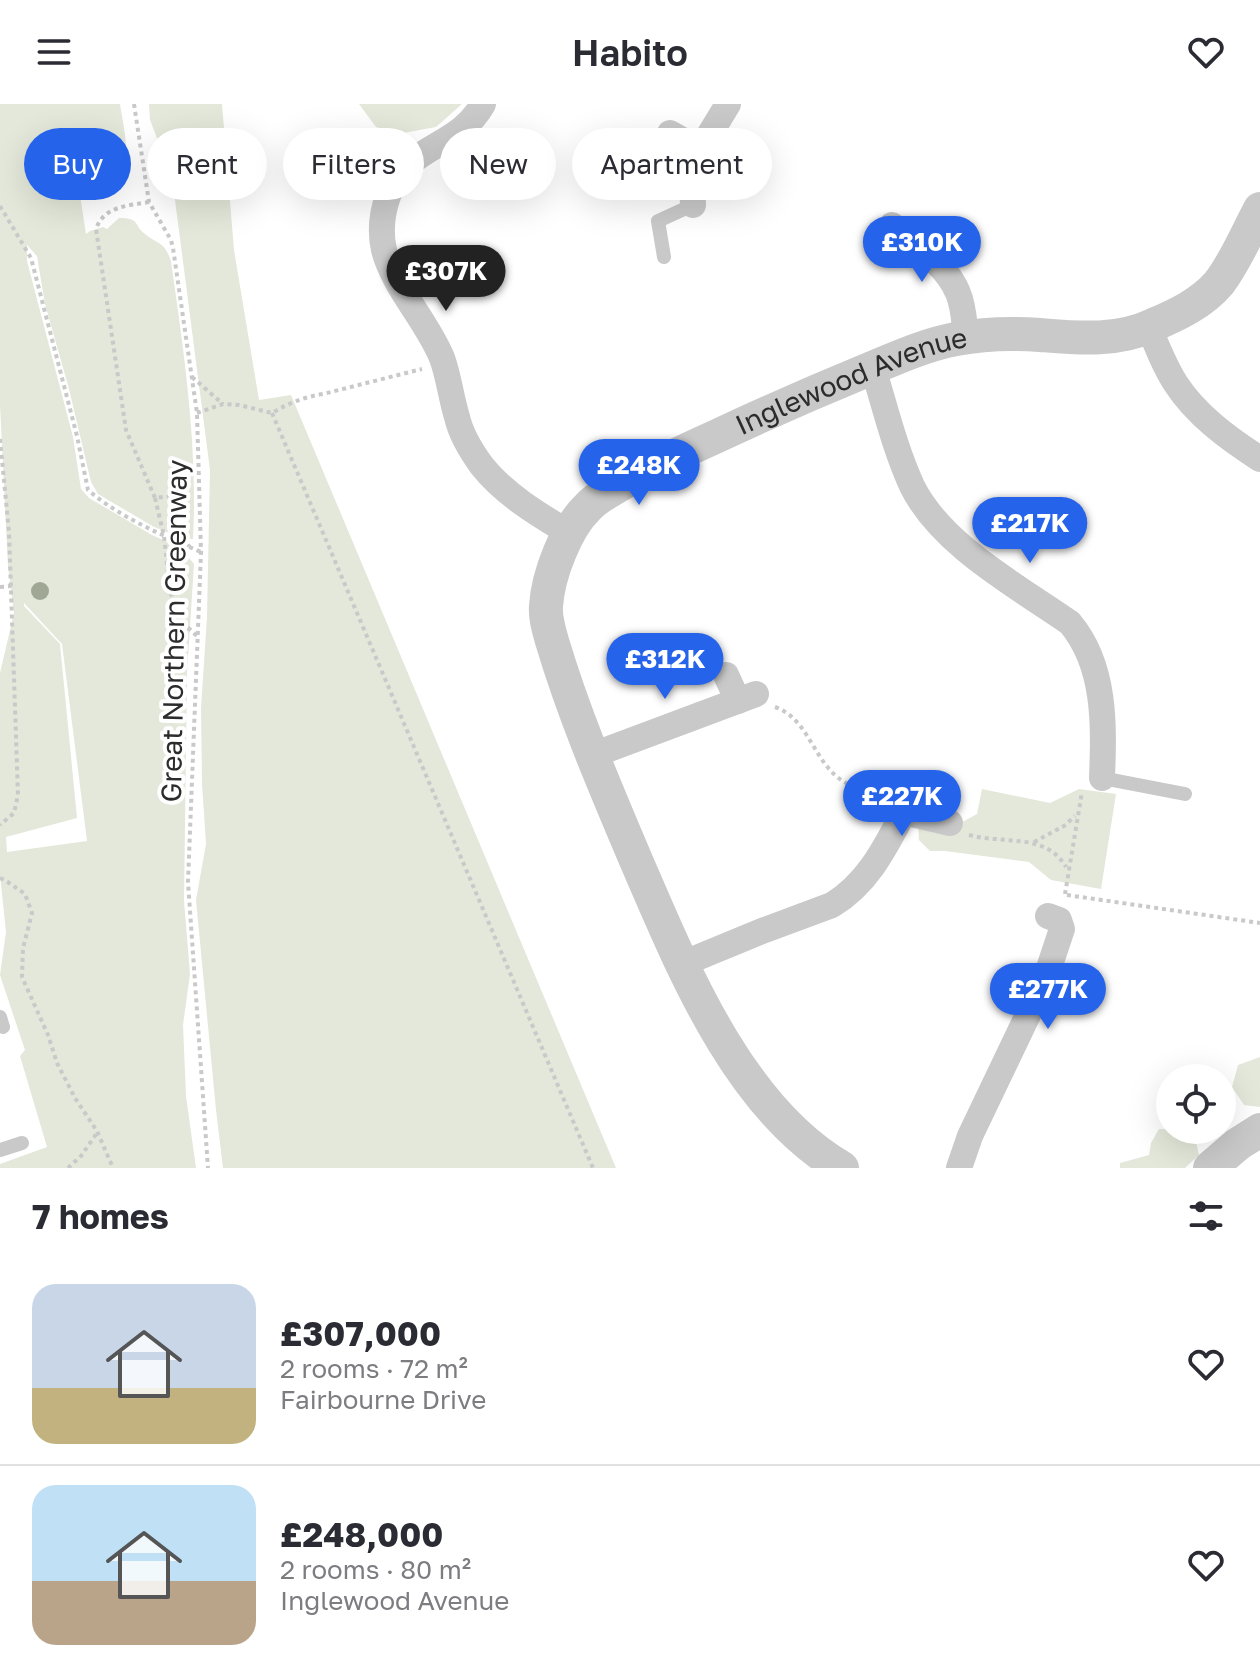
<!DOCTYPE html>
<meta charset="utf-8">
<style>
:root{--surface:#fff;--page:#f2f2f3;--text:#2b2b33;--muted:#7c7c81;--line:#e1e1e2;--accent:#2563eb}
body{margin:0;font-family:"Golos Text",sans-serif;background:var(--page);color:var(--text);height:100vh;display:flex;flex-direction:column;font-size:30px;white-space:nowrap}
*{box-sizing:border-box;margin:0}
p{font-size:26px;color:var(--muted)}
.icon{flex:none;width:44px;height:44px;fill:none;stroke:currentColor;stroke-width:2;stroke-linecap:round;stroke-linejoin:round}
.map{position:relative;height:1064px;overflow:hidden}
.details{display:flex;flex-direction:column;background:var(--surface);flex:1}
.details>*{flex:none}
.top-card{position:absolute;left:24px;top:24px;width:800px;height:72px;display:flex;gap:16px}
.tools{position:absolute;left:1156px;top:960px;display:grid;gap:16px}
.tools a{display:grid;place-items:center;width:80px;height:80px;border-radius:50%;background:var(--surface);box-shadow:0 8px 32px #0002;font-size:40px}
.price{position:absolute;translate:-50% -68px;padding:0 18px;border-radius:28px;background:var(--accent);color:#fff;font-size:26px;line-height:52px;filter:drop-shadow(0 2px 4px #0008)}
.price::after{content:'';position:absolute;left:50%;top:48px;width:24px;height:18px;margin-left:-12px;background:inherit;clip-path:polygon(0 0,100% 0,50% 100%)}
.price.current{background:#222;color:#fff}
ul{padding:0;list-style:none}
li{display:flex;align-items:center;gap:24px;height:200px;padding:0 32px}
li+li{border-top:2px solid var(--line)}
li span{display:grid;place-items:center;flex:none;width:224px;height:160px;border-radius:24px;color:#555}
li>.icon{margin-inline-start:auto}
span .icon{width:96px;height:96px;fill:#fffc;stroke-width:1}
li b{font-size:34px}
h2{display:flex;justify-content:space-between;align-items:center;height:96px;padding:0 32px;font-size:34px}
.chip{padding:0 28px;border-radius:36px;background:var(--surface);box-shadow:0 8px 32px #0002;font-size:28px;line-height:72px}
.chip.current{background:var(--accent);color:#fff}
header{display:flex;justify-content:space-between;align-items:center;height:104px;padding:0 32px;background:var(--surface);font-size:36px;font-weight:600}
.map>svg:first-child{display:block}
.green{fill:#e3e8da;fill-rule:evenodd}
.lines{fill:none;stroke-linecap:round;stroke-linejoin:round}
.path{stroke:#c9c9c9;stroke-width:4;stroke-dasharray:4 4;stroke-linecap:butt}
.service{stroke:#c9c9c9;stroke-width:14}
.minor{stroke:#c9c9c9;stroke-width:26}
.tertiary{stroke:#c9c9c9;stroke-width:34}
.tree{fill:#a0a895}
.labels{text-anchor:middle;stroke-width:8;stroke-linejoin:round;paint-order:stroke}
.street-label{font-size:28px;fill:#2c2c2c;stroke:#fff}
</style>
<header><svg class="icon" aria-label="menu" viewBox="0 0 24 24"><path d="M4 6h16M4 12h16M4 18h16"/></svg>Habito<svg class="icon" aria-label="heart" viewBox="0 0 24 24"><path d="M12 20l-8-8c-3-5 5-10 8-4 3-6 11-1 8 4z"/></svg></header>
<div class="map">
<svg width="1260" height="1064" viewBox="0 0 1260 1064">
<rect width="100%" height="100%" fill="#fff"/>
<g class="green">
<path d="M 0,0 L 120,0 C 123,22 137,74 112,84 C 102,88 90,89 80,91 L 86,130 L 90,127 L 103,123 L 107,125 L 119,114 C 141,114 133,121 145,130 C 160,142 164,137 171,157 C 184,249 198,342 193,435 L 185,435 L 154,423 L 98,390 L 91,378 L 69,285 L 45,200 L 37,152 L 27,141 L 27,157 L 73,333 L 81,385 L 89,394 L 152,431 L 181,444 L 194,460 L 187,569 L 184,797 L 190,870 L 183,921 L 186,992 L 196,1064 L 0,1064 L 0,1060 L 47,1043 L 20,952 L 25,946 L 0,871 L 6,828 L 0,771 L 0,569 L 14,509 L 8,462 L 0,301 ZM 24,499 L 62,540 L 87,737 L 7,748 L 6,733 L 77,714 L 60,540 L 24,502 Z"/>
<path d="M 149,0 L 222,0 L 234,146 L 259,296 L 291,291 L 616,1064 L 223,1064 L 216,1006 L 196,796 L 206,740 L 202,680 L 201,604 L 207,513 L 210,366 L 172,73 L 150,16 Z"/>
<path d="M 359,0 L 462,0 L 436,23 L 398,30 L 376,23 Z"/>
<path d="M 982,685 L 1050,699 L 1079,685 L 1116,690 L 1101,785 L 1051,776 L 1029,758 L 945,747 L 930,747 L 919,736 L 918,722 L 946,727 L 977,710 Z"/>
<path d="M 1260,953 L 1260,1003 L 1244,1001 L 1232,983 L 1238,961 Z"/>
<path d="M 1159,1025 L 1185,1026 L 1195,1033 L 1199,1051 L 1185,1064 L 1120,1064 L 1120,1059 L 1149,1051 L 1151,1039 Z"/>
</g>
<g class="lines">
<g class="path">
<path d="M 134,0 L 149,98 L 171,136 L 173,144 L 197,309 L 201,448 L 188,778 L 208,1064"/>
<path d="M 149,98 C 127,102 104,102 96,125 L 126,326 L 155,394 L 172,392 L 189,443"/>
<path d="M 0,102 L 31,154 L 77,332 L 88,386 C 121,414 162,431 201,448"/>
<path d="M 192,273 L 223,300"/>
<path d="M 197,309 L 223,300 L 239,301 L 272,309 C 289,299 304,293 323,290 L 422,265"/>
<path d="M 272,309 L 593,1064"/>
<path d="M 0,335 L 9,428 L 18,691 L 14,709 L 0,721"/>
<path d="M 155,394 L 164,432 L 170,487 L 180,516 L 198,533"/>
<path d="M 0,483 L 11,482"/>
<path d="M 775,603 C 812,616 813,664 850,681"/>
<path d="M 969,731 C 978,733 987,735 996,735 C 1023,738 1050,736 1066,763"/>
<path d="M 1034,738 L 1064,722 L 1075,712"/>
<path d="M 0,774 L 5,776 L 25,790 L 32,809 L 23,844 L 22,873 L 48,931 L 57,959 L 75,994 L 97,1027 L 113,1064"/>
<path d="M 1065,790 L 1082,688"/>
<path d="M 1067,791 L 1260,819"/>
<path d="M 68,1064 L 81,1052 L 97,1029"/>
</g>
<g class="service">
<path d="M 664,153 L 658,117 L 693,101"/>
<path d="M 1102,674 L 1185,690"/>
<path d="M 0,913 L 3,923"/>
<path d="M 0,1046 L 22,1039"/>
</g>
<g class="minor">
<path d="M 483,0 C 457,46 407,39 388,92 C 382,109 380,128 384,146 C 394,184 427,217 442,254 C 449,273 451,294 457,313 C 461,331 471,347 482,362 C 504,390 539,411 569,429"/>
<path d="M 670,29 L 700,46"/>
<path d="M 693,101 L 692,78 L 696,53 L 728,0"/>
<path d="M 892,121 C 915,140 947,161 958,189 C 964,203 964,218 966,233"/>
<path d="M 1149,223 C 1157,243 1165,263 1176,280 C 1196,311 1229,335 1260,355"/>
<path d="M 873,264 C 885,303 895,345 912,382 C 941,441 1017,482 1070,519 C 1106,562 1104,621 1102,674"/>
<path d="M 726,571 L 738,597"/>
<path d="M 593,651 L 756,590"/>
<path d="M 868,697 L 904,708 L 950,719"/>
<path d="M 682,860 L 762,827 L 832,801 C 868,779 885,744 904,708"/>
<path d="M 959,1064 L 970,1032 L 1046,873 L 1062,825 L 1059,816 L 1048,812"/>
</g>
<g class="tertiary">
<path id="s1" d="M 842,1064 C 737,1003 681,860 635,754 C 605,683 574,611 552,537 C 549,526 545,514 546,502 C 548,471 566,424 588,403 C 596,394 608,388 618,382 C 649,363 682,348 715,333 C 764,310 814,288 865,267 C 894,255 924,241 956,235 C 982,230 1013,229 1040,231 C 1078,234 1117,238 1153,221 C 1177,211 1202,199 1219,179 C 1236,157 1247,129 1260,105"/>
<path d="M 1210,1064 L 1238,1040 L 1260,1026"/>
</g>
</g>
<circle class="tree" cx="40" cy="487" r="9"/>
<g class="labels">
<g class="street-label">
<text dy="10" stroke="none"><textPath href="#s1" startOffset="1050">Inglewood Avenue</textPath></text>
<text transform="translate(174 527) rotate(-89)" y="10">Great Northern Greenway</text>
</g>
</g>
</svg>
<div class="tools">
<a><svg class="icon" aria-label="locate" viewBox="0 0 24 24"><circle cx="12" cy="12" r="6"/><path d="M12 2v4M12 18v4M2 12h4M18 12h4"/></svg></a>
</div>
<b class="price" style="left:922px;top:180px">£310K</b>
<b class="price current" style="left:446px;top:209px">£307K</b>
<b class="price" style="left:639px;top:403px">£248K</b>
<b class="price" style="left:1030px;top:461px">£217K</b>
<b class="price" style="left:665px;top:597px">£312K</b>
<b class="price" style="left:902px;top:734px">£227K</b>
<b class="price" style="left:1048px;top:927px">£277K</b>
<div class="top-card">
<a class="chip current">Buy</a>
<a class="chip">Rent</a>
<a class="chip">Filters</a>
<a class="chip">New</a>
<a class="chip">Apartment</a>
</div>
</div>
<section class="details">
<h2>7 homes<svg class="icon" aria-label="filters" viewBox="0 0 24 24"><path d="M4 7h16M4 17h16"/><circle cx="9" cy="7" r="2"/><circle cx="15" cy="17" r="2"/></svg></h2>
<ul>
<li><span style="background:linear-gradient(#c9d6e8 65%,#c2b280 0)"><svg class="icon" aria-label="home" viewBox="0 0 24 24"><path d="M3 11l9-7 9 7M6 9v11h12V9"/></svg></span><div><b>£307,000</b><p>2 rooms · 72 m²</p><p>Fairbourne Drive</p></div><svg class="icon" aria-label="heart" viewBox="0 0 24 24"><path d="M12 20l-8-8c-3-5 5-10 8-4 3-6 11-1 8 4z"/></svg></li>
<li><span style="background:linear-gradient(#bfe0f5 60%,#b9a48a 0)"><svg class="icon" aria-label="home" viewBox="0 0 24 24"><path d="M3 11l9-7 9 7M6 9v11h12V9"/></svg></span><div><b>£248,000</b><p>2 rooms · 80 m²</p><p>Inglewood Avenue</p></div><svg class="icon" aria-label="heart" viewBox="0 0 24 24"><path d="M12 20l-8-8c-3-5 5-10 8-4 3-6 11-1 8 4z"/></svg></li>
</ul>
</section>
